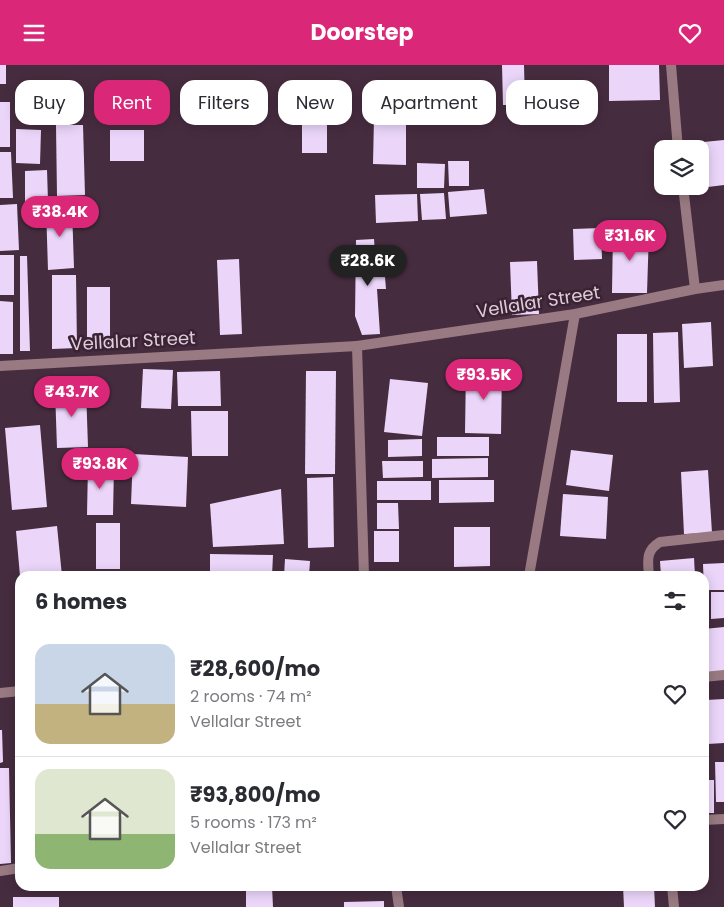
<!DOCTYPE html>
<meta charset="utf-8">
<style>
:root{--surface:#fff;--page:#f7f7f7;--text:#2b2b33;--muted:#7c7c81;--line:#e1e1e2;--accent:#db2777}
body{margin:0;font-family:Poppins,sans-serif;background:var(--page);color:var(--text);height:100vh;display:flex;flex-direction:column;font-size:19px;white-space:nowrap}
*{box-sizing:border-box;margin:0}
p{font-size:16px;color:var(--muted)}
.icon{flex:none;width:28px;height:28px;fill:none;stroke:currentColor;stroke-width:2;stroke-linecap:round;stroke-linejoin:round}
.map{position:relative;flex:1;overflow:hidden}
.side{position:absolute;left:15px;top:506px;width:694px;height:320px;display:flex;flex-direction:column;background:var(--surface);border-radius:15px;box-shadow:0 2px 12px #0003}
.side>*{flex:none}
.top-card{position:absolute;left:15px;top:15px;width:695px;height:45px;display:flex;gap:10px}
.buttons{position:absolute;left:654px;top:75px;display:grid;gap:10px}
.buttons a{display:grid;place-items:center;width:55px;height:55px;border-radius:10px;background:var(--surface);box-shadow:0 2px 12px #0003;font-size:25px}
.price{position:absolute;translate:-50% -42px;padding:0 11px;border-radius:18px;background:var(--accent);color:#fff;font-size:16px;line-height:32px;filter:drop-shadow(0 1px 2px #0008)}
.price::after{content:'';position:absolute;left:50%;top:30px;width:15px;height:11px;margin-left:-8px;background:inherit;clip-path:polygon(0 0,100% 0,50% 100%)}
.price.on{background:#222;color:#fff}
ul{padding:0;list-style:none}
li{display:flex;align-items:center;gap:15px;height:125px;padding:0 20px}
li+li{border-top:1px solid var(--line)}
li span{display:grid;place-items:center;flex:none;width:140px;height:100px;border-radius:15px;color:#555}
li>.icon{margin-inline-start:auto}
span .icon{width:60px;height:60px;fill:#fffc;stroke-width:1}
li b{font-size:21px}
h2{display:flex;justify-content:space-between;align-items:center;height:60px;padding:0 20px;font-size:21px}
.tag{padding:0 18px;border-radius:15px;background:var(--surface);box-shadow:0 2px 12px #0003;font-size:18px;line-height:45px}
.tag.on{background:var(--accent);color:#fff}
header{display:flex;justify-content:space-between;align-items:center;height:65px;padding:0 20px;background:var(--accent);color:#fff;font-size:22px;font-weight:700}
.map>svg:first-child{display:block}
.building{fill:#ebd6fa}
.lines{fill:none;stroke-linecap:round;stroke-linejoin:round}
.minor{stroke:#997a82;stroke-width:10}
.tertiary{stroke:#997a82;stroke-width:10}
.labels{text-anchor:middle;stroke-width:5;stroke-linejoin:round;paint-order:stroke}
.street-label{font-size:18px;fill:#ddcdd8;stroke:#3b2235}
</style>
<header><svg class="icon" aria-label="menu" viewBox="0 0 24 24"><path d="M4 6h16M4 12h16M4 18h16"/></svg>Doorstep<svg class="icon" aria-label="heart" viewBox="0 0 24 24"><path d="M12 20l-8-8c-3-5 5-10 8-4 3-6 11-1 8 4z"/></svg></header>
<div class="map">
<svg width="724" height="842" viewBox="0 0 724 842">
<rect width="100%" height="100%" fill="#462c3f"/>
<g class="building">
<rect x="0" y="0" width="6" height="19"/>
<path d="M 502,0 L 524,0 L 525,40 L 503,40 Z"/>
<path d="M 609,0 L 659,0 L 660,35 L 609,36 Z"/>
<rect x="302" y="20" width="25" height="68"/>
<rect x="0" y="37" width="10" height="45"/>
<path d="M 374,53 L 406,54 L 406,100 L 373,99 Z"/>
<path d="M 56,60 L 83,60 L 85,130 L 57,131 Z"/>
<path d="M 16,64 L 41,65 L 40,99 L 16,98 Z"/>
<rect x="110" y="65" width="34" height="31"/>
<path d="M 724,75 L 724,120 L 700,123 L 700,84 L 683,84 L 683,79 Z"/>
<path d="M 0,87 L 11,87 L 13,133 L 0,133 Z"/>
<path d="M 448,96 L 469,96 L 469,121 L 449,121 Z"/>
<path d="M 417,98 L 445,99 L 444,123 L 417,123 Z"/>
<path d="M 47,105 L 48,137 L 25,137 L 25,106 Z"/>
<path d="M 484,124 L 487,149 L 450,152 L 448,127 Z"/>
<path d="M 444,128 L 446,154 L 422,155 L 420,129 Z"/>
<path d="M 417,129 L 418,156 L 376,158 L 375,130 Z"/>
<path d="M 17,139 L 19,185 L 0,186 L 0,140 Z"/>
<path d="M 46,142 L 72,142 L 74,203 L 48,205 Z"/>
<path d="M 601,163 L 602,194 L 574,195 L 573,164 Z"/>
<path d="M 613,166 L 649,166 L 647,228 L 612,228 Z"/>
<path d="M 374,174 L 376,201 L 384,200 L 386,224 L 377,224 L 380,269 L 362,270 L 355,251 L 356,175 Z"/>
<rect x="0" y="190" width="14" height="40"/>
<path d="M 20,191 L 27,191 L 30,286 L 20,286 Z"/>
<path d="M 239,194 L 242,269 L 220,270 L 217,195 Z"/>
<path d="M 537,196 L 539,249 L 512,250 L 510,197 Z"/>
<path d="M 52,210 L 76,210 L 77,283 L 52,284 Z"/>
<rect x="87" y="222" width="23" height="59"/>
<path d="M 0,236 L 13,237 L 13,289 L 0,289 Z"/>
<path d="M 711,257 L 713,301 L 684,303 L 682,259 Z"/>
<path d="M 678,267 L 680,337 L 654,338 L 653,268 Z"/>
<rect x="617" y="269" width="30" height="68"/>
<path d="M 466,303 L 502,303 L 501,369 L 465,368 Z"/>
<path d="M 143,304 L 173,305 L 171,344 L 141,343 Z"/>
<path d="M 220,306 L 221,341 L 178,341 L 177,307 Z"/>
<path d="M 306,306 L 336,306 L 335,409 L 305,409 Z"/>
<path d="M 390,314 L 428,318 L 422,371 L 384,367 Z"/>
<path d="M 86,324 L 88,382 L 57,383 L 55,325 Z"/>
<path d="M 191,346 L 228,346 L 228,391 L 192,391 Z"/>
<path d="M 40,360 L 47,442 L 12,445 L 5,363 Z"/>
<rect x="437" y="372" width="52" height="19"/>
<path d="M 422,374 L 422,391 L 388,392 L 388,375 Z"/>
<path d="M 571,385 L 613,390 L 609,426 L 566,420 Z"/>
<path d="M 133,389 L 188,392 L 186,442 L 131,439 Z"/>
<path d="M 488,393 L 488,412 L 432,413 L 432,394 Z"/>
<path d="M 382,396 L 423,396 L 423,412 L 383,413 Z"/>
<path d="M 88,400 L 114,400 L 113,450 L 87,450 Z"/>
<path d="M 708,405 L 712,468 L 684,469 L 681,407 Z"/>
<path d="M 333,412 L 334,482 L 308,483 L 307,413 Z"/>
<path d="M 439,415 L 494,415 L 494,437 L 439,438 Z"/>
<rect x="377" y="416" width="54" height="19"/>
<path d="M 281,424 L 284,479 L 213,482 L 210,439 Z"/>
<path d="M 563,429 L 608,432 L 606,474 L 560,471 Z"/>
<path d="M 377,438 L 398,438 L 399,464 L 377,464 Z"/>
<rect x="96" y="458" width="24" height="46"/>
<path d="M 57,461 L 62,511 L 20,511 L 16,466 Z"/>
<path d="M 454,462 L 490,462 L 490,501 L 454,502 Z"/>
<rect x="374" y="466" width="25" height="31"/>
<path d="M 210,489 L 273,490 L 272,511 L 210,511 Z"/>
<path d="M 694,493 L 695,511 L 661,511 L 660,496 Z"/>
<path d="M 285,494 L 310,496 L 309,511 L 284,511 Z"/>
<path d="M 724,498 L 724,525 L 704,525 L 703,499 Z"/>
<path d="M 711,527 L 724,527 L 724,553 L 711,554 Z"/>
<path d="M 724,562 L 724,606 L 704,608 L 704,564 Z"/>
<path d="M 724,634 L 724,678 L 708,679 L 706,635 Z"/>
<path d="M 0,665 L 2,665 L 3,697 L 0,698 Z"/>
<path d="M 715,697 L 724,697 L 724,737 L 716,737 Z"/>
<path d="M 0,703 L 9,703 L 11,798 L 0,799 Z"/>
<rect x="704" y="715" width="10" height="33"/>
<path d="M 246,821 L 272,821 L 273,842 L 246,842 Z"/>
<path d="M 623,821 L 654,821 L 655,842 L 624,842 Z"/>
<rect x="13" y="832" width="46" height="10"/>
<path d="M 384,836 L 384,842 L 344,842 L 344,837 Z"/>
</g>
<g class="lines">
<g class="minor">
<path d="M 671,0 L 678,84"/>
<path d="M 683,121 L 695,224"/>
<path d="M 0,301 L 357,281"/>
<path d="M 529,511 L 575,249"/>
<path d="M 649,511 C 648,496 645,486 660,477 L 724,470"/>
<path d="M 704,612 L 724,610"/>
<path d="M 0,628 L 20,626"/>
<path d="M 0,806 L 20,803"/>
<path d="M 672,821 L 674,842"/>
</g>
<g class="tertiary">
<path d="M 364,511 L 357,281 L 575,249 L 695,224 L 724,220"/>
<path d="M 704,755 L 724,754"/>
<path d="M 396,821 L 399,842"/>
</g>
</g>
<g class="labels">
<g class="street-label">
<text transform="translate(538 237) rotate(-9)" y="6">Vellalar Street</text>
<text transform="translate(133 276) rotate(-3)" y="6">Vellalar Street</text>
</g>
</g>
</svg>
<div class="buttons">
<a><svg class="icon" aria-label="layers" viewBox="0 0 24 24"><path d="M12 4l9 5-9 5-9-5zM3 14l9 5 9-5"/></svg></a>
</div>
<b class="price" style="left:60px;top:173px">₹38.4K</b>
<b class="price" style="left:630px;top:197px">₹31.6K</b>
<b class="price on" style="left:368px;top:222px">₹28.6K</b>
<b class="price" style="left:484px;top:336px">₹93.5K</b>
<b class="price" style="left:72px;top:353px">₹43.7K</b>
<b class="price" style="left:100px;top:425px">₹93.8K</b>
<div class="top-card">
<a class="tag">Buy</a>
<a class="tag on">Rent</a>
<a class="tag">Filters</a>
<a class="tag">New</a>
<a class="tag">Apartment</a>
<a class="tag">House</a>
</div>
<section class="side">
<h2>6 homes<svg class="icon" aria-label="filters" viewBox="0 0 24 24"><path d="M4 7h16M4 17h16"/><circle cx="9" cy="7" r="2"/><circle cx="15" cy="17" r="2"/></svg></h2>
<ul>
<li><span style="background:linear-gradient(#c9d6e8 60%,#c2b280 0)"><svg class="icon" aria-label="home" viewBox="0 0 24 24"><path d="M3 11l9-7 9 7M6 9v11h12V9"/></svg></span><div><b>₹28,600/mo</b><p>2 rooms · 74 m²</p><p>Vellalar Street</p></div><svg class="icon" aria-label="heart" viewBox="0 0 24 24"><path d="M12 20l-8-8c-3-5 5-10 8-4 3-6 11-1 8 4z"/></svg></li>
<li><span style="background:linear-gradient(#dfe7d0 65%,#8fb573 0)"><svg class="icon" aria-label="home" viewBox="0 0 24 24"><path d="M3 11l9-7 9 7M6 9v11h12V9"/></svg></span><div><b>₹93,800/mo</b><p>5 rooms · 173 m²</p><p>Vellalar Street</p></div><svg class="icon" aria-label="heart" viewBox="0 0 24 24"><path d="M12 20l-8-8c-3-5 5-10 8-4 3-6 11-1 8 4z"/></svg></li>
</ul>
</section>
</div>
